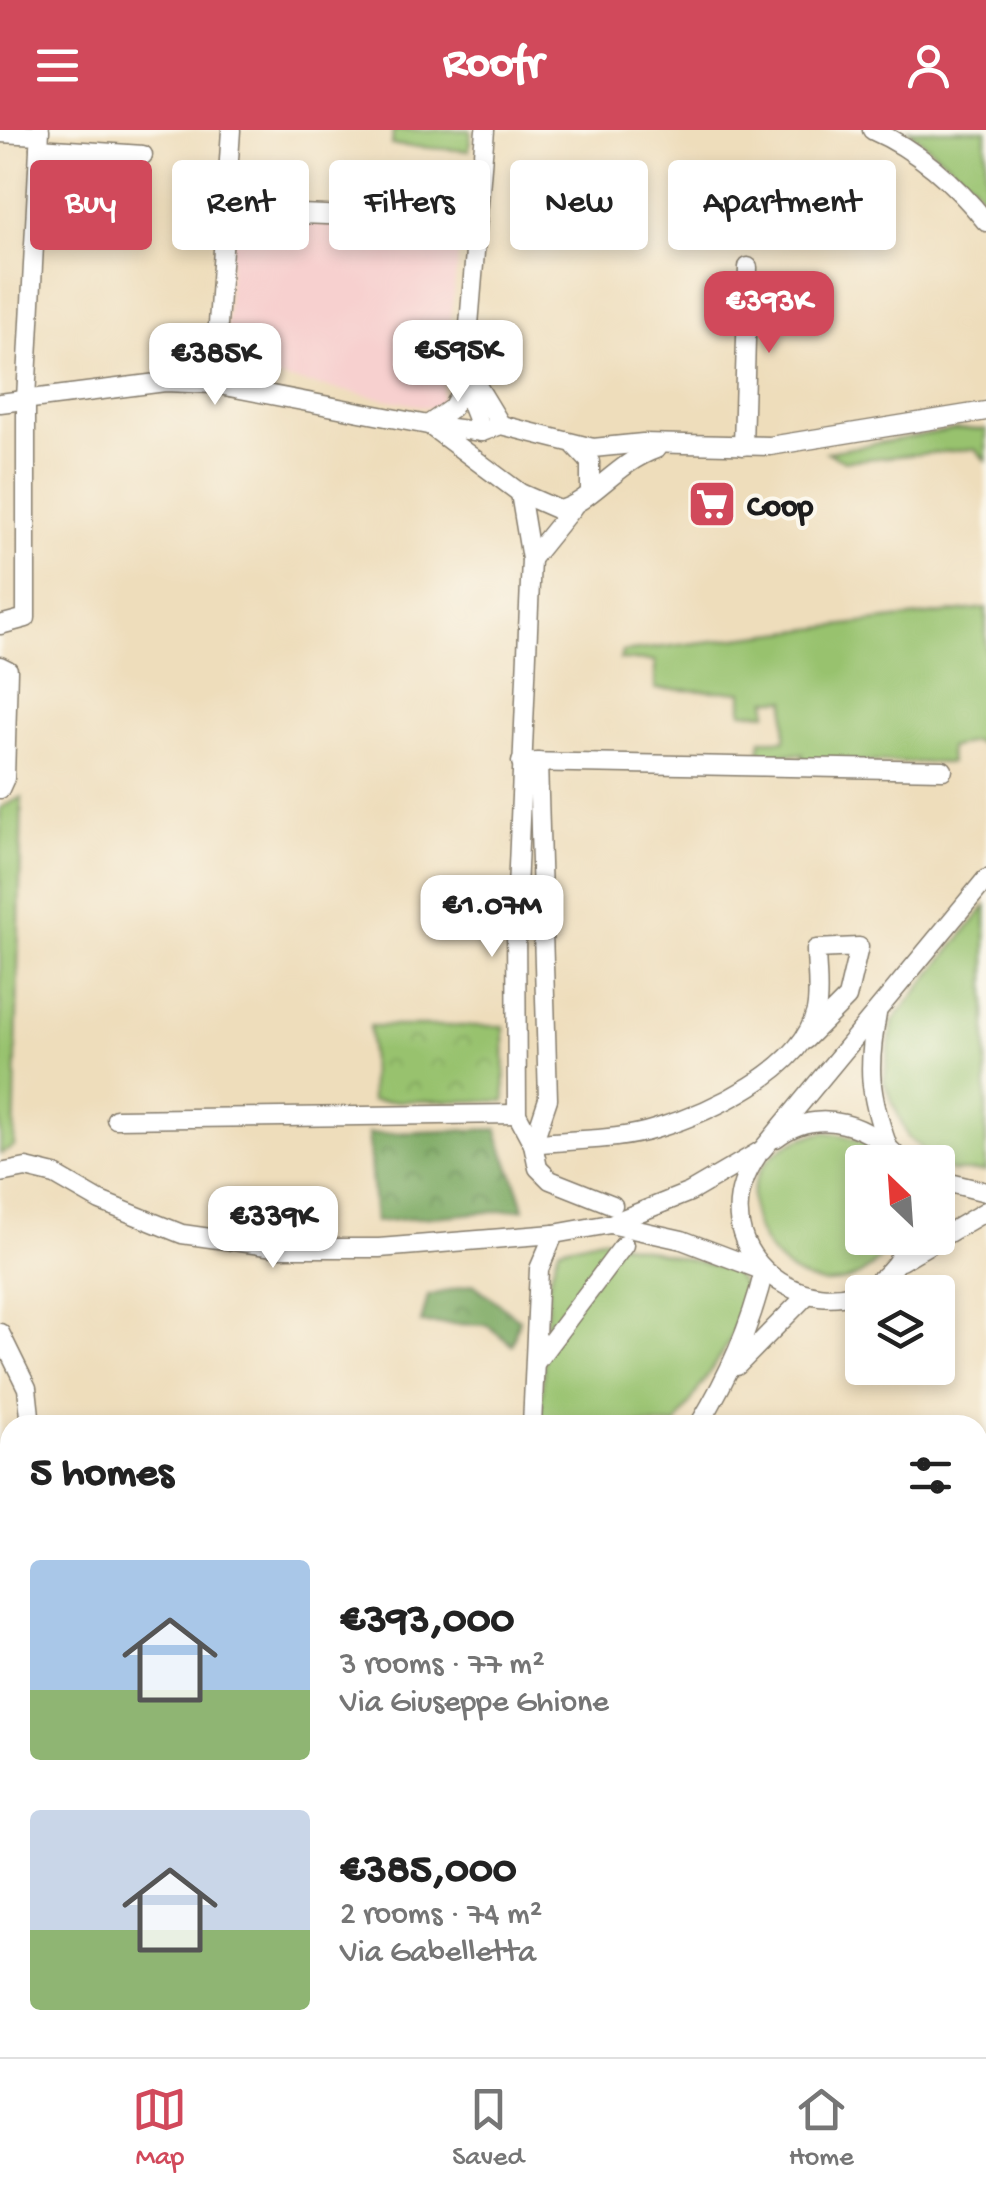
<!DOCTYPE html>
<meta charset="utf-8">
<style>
:root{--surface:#fff;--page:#f6f6f6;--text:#222;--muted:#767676;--line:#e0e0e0;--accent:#d1495b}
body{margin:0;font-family:"Gochi Hand",sans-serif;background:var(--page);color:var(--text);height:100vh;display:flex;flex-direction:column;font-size:38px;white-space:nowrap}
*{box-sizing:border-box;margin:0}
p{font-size:32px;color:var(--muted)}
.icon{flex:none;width:55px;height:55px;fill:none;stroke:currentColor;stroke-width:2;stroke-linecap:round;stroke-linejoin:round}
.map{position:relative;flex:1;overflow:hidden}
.details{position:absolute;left:0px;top:1285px;width:988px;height:642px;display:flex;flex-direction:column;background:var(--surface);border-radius:30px 30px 0 0;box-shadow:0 5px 15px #0003}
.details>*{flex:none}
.hud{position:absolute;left:30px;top:30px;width:928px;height:90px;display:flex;gap:20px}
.needle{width:65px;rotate:335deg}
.controls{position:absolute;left:845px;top:1015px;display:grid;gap:20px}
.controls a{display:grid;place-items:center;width:110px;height:110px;border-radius:10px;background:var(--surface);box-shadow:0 5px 15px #0003;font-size:50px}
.price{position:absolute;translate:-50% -85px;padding:0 22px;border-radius:20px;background:#fff;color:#222;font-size:32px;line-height:65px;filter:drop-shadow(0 2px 5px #0008)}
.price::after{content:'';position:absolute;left:50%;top:60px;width:30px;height:22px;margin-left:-15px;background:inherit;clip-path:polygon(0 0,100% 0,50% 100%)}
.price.current{background:var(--accent);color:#fff}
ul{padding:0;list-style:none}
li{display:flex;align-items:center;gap:30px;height:250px;padding:0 30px}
li span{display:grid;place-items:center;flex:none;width:280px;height:200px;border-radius:10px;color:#555}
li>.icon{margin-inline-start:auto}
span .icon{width:120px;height:120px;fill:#fffc;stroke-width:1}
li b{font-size:42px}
h2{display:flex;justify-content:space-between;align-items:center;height:120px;padding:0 30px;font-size:42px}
.tag{padding:0 35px;border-radius:10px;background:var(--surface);box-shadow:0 5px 15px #0003;font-size:35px;line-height:90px}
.tag.current{background:var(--accent);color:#fff}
header{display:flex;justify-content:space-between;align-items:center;height:130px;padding:0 30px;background:var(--accent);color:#fff;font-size:45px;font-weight:800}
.menu{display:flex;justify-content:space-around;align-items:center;height:140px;border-top:2px solid var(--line);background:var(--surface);font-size:28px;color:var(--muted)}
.menu a{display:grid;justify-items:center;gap:5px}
.menu .current{color:var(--accent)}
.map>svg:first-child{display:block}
.built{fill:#f7d0cf}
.green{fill:#98c26e;stroke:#5a6f45;stroke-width:2.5}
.forest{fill:url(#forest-crowns);stroke:#4b623e;stroke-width:2.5}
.park{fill:url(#park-crowns);stroke:#5a6f45;stroke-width:2.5}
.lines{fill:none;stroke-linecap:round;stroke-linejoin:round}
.minor-casing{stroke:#857c6c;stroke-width:21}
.minor{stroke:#fff;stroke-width:18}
.labels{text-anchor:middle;stroke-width:8;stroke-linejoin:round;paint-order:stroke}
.poi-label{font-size:32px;font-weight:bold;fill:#1c1c1c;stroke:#fbf7ec;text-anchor:start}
</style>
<header><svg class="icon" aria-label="menu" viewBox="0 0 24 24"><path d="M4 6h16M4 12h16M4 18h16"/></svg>Roofr<svg class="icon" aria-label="person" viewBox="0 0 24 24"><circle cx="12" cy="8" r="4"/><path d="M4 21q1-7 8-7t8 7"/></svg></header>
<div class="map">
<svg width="986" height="1927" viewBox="0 0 986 1927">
<defs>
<pattern id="forest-crowns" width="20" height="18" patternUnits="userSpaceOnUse" patternTransform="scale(2.5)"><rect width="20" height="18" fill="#7aa861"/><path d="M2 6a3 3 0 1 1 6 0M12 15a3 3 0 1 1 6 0" fill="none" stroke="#63884f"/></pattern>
<pattern id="park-crowns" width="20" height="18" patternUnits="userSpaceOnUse" patternTransform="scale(2.5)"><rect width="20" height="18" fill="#98c26e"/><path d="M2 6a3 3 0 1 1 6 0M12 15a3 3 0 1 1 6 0" fill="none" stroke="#82a65f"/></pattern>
</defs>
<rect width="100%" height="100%" fill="#fbf7ec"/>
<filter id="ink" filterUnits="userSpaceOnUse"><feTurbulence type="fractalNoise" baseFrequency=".01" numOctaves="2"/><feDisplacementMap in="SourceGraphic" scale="20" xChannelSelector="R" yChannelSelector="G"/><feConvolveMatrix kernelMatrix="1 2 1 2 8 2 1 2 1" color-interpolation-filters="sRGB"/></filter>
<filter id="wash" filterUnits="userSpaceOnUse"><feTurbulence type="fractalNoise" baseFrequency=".0048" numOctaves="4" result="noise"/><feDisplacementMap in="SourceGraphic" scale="40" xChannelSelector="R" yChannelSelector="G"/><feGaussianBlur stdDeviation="2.25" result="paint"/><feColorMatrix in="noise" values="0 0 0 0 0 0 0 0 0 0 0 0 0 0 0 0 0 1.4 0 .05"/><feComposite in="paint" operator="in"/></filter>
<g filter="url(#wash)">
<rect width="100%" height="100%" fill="#edb"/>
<path class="built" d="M 232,87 L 461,99 L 440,280 L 225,237 Z"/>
<g class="green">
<path d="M 393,0 L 471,0 L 469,21 L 392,15 Z"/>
<path d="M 908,0 L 986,0 L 986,70 L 971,52 Z"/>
<path d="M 957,299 L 986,300 L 986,331 L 975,319 L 845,331 L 827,322 Z"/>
<path d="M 986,478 L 986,617 L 973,611 L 949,618 L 950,633 L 802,631 L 803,624 L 759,625 L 761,610 L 785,610 L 786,570 L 767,570 L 767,583 L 742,582 L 742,562 L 655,559 L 655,531 L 620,530 L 622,522 Z"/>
<path d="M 22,667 L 14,1017 L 0,1024 L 0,678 Z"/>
<path d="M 986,776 L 986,1041 L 951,1041 L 908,1008 L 884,952 L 893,891 Z"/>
<path d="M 826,1002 C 853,1006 869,1013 887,1032 L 862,1032 L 862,1108 L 896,1108 C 808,1244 663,1031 826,1002 Z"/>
<path d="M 601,1108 L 731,1140 L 749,1161 L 730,1210 L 676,1295 L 540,1295 L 549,1150 L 559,1118 Z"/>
</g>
<g class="forest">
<path d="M 497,999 C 503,1028 518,1050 524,1079 L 375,1092 L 368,1004 Z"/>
<path d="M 473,1154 L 519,1189 L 512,1215 L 487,1195 L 421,1193 L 428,1166 Z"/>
<path d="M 986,1367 L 986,1650 L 978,1647 L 980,1435 Z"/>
</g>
<path class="park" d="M 370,896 L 504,896 L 505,971 L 371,971 Z"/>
</g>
<g filter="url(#ink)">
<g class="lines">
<g class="minor-casing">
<g id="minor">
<path d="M 872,0 C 916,19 956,54 986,92"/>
<path d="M 0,3 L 39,5"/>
<path d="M 39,18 L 143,25"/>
<path d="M 226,81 L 478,91"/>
<path d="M 467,239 L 501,295"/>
<path d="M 214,254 L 231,0"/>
<path d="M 464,256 L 482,302"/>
<path d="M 0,273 L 165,252 L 214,254 L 428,295 L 482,302 L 501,295 L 593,318 L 643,313 L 770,316 L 986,281"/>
<path d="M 429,294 L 452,278 L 464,256 L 485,0"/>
<path d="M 433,298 L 520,363 L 559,380 C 591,373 616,333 656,319"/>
<path d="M 575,316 L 590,332 L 590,362"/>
<path d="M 743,316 L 748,137"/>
<path d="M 520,363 L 531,429 L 516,784 L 517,984 L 533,1014 L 538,1038 L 550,1050 L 613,1075"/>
<path d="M 531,429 L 573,377"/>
<path d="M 0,495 L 26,488 L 26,269 L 40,0"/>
<path d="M 0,536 L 8,540 L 5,648 L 0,659"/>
<path d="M 521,632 L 943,640"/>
<path d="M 877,884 C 867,937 869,963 887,1014"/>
<path d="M 116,989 L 517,984"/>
<path d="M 776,1008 C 818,975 872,995 902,1032"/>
<path d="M 533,1014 C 572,1009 618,1011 655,999 C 708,983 803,940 816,881 C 820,862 816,838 816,819 L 859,817 L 847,868 L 805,910"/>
<path d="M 533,1014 L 548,969 L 538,632"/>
<path d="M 757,1026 C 682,1138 859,1232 910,1108"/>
<path d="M 0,1043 L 26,1038 L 55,1045 L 100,1071 L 182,1104 L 281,1118 L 379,1118 L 554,1104 L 610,1094 L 690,1062 L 762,1020 L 986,749"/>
<path d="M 938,1050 L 986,1062"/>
<path d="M 610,1094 L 682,1110 L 764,1141 C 750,1198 729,1245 699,1295"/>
<path d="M 901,1131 L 986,1081"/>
<path d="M 0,1203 L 27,1258 L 31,1295"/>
<path d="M 536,1232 L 624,1115"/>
<path d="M 737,1236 L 807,1165"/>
<path d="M 532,1295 L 539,1139 L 554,1104"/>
<path d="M 37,1918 L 38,1927"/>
<path d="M 463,1918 L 465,1927"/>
<path d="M 689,1918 L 691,1927"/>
</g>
</g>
<use href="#minor" class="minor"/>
</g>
</g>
<defs>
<g id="supermarket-square" transform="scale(2.5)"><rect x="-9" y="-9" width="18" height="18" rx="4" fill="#d1495b" stroke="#fbf7ec"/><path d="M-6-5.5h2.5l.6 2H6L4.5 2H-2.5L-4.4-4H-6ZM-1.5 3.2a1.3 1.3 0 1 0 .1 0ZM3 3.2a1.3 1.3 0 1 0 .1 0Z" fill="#fff"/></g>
</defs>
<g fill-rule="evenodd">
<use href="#supermarket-square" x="712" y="374"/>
</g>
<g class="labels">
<g class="poi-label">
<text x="747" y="385">Coop</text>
</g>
</g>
</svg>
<div class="controls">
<a><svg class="needle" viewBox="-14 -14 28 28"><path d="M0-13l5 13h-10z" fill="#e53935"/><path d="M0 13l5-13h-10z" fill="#767676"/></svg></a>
<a><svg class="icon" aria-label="layers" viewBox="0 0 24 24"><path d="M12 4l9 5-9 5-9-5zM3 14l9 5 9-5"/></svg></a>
</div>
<b class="price current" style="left:769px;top:226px">€393K</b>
<b class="price" style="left:458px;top:275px">€595K</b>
<b class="price" style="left:215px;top:278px">€385K</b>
<b class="price" style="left:492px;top:830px">€1.07M</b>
<b class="price" style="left:273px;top:1141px">€339K</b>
<div class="hud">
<a class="tag current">Buy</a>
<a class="tag">Rent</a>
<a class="tag">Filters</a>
<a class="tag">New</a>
<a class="tag">Apartment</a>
</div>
<section class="details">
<h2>5 homes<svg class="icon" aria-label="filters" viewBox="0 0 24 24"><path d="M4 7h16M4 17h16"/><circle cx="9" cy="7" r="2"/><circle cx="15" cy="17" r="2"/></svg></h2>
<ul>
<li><span style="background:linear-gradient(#a9c7e8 65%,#8fb573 0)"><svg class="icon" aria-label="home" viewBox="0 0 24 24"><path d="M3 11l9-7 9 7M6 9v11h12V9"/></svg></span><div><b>€393,000</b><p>3 rooms · 77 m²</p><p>Via Giuseppe Ghione</p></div></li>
<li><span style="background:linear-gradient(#c9d6e8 60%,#8fb573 0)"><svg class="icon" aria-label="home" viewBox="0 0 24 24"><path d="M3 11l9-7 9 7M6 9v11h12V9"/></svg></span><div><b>€385,000</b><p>2 rooms · 74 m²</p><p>Via Gabelletta</p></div></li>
</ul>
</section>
</div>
<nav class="menu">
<a class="current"><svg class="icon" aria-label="map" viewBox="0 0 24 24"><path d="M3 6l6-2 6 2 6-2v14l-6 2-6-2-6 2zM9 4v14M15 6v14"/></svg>Map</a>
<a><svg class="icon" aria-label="saved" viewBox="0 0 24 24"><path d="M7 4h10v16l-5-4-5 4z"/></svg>Saved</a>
<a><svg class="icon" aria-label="home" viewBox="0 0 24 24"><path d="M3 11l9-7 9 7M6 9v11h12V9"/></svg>Home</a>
</nav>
